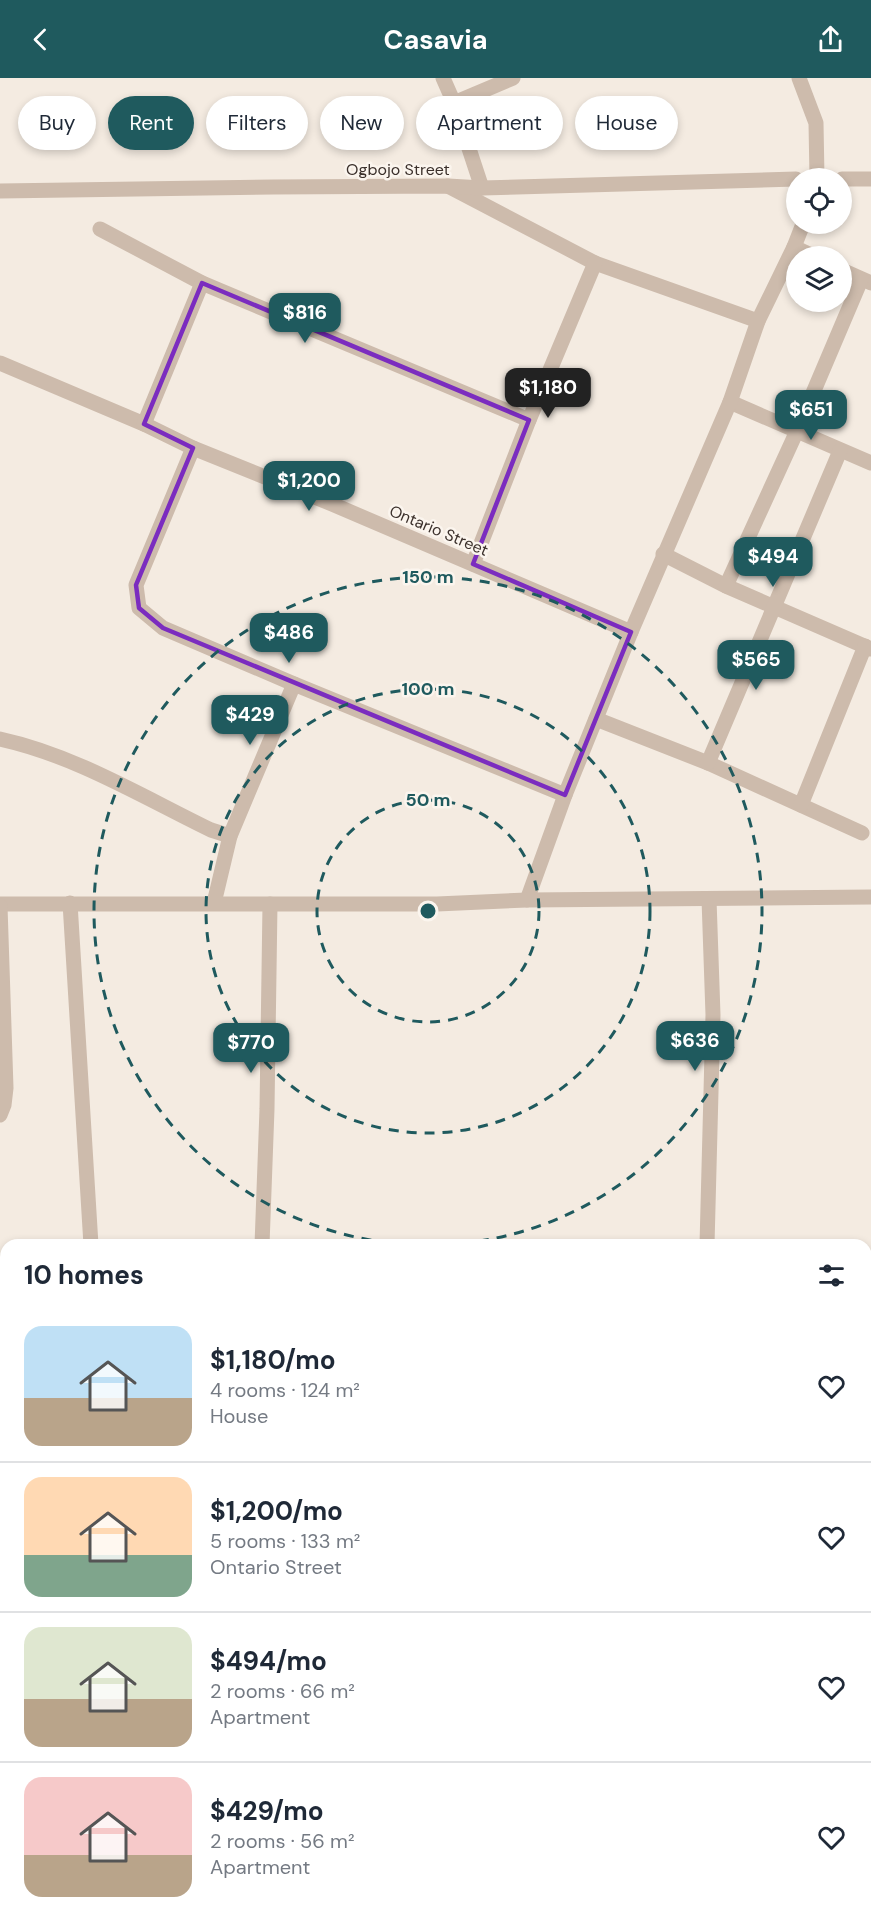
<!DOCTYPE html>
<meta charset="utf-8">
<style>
:root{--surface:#fff;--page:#f2f2f3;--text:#1f2937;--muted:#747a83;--line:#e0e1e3;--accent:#1f5a5e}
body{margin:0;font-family:"DM Sans",sans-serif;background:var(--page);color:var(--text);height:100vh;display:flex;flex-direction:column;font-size:22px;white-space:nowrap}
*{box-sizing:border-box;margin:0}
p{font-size:20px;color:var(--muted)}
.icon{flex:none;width:33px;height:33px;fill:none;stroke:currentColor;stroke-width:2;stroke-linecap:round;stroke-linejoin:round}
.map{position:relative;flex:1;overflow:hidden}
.sheet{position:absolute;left:0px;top:1161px;width:872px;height:684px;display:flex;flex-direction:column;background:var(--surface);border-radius:18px 18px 0 0;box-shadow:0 3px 9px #0003}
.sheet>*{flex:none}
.top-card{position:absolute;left:18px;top:18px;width:836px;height:54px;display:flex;gap:12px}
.fabs{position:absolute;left:786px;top:90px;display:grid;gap:12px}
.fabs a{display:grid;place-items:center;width:66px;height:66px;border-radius:50%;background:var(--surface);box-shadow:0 3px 9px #0003;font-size:30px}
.price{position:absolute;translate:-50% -51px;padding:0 14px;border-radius:12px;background:var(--accent);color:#fff;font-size:20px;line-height:39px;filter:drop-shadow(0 2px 3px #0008)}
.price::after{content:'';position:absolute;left:50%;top:36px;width:18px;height:14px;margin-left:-9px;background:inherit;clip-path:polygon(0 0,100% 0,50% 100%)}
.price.active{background:#222;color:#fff}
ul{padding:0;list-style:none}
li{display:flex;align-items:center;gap:18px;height:150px;padding:0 24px}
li+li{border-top:2px solid var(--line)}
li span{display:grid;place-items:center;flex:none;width:168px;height:120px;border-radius:18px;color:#555}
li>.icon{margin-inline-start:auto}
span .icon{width:72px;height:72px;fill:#fffc;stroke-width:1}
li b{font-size:26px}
h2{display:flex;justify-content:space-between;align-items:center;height:72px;padding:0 24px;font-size:26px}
.chip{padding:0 21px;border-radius:27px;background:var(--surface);box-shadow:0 3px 9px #0003;font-size:21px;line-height:54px}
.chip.active{background:var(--accent);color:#fff}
header{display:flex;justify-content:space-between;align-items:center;height:78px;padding:0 24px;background:var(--accent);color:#fff;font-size:27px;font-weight:700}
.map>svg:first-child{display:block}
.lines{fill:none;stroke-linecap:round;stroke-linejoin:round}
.minor{stroke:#cdbbac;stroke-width:15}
.tertiary{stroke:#cdbbac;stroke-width:15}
.marked{fill:none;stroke:#7b2cbf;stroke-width:4.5;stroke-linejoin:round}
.ring{fill:none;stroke:#1f5a5e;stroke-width:3;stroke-dasharray:10 8}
.labels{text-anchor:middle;stroke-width:5;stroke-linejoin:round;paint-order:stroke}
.street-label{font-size:16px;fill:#3b302b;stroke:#fbf5ee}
.centre{fill:#1f5a5e;stroke:#fbf5ee;stroke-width:3}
.ring-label{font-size:18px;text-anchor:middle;font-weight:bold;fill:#1f5a5e;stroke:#fbf5ee;stroke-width:5;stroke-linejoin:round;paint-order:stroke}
</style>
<header><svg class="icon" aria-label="back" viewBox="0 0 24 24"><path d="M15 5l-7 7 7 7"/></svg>Casavia<svg class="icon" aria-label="share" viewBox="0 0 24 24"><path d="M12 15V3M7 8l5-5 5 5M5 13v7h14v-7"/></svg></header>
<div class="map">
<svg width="871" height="1845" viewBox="0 0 871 1845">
<rect width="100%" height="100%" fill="#f4ebe1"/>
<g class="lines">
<g class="minor">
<path d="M 443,0 L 454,25 L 482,110"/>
<path d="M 799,0 L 816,45 L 817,100"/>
<path d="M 454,25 L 513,0"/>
<path d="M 448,108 L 595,185 L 758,243"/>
<path d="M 100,151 L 202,205 L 529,342"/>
<path d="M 794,169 L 813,178"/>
<path d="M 842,192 L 871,205"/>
<path d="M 0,285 L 144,346 L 193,370 L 332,426 L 631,554"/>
<path d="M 730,324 L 871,385"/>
<path d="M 144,346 L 202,205"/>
<path d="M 193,370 L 136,507 L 139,530 L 163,550 L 294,606 L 565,717"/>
<path d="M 663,476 L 726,508 L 871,571"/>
<path d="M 473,486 L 529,342 L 595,185"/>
<path d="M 726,508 L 796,355 L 861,202"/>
<path d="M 596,641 L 708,685 L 862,755"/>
<path d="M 0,661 C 74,677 143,719 211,752 L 230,758 L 294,606"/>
<path d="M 708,685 L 840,373"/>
<path d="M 801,727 L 865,568"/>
<path d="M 527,822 L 565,717 L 631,554 L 730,324 L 758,243 L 794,169 L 803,146"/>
<path d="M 70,825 L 91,1167"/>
<path d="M 214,825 L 230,758"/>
<path d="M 262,1167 L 267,1031 L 270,826"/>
<path d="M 707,1167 L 713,937 L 709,821"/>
<path d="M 866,1199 L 871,1199"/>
<path d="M 853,1839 L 853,1845"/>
<path d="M 88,1845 L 89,1839"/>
<path d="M 230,1845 L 342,1839"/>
</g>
<g class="tertiary">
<path d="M 842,101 L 871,101"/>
<path d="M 0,113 L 273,109 L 448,108 L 482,110 L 796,101"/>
<path d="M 0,826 L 437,826 L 527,822 L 871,819"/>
<path d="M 0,828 L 6,1010 L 4,1027 L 0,1037"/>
</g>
</g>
<path class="marked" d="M 202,205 L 529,342 L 473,486 L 631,554 L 565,717 L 163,550 L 139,530 L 136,507 L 193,370 L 144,346 Z"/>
<g class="ring">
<circle cx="428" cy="833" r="111"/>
<circle cx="428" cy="833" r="222"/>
<path d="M425 1167A334 334 0 1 1 431 1167"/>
</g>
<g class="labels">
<g class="street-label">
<text x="398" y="97">Ogbojo Street</text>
<text transform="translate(439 452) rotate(23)" y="6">Ontario Street</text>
</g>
</g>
<circle cx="428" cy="833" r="9" class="centre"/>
<g class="ring-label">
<text x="428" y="505">150 m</text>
<text x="428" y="617">100 m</text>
<text x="428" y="728">50 m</text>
</g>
</svg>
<div class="fabs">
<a><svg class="icon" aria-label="locate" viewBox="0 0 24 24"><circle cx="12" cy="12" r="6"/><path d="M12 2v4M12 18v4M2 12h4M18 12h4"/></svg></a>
<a><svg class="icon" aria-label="layers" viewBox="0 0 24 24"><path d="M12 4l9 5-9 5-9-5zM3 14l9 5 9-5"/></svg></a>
</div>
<b class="price" style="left:305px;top:266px">$816</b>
<b class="price active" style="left:548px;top:341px">$1,180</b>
<b class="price" style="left:811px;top:363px">$651</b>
<b class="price" style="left:309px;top:434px">$1,200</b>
<b class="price" style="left:773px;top:510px">$494</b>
<b class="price" style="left:289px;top:586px">$486</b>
<b class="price" style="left:756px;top:613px">$565</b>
<b class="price" style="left:250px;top:668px">$429</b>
<b class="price" style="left:695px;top:994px">$636</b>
<b class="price" style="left:251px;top:996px">$770</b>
<div class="top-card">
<a class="chip">Buy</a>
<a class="chip active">Rent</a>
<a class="chip">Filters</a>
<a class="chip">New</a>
<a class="chip">Apartment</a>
<a class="chip">House</a>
</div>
<section class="sheet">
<h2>10 homes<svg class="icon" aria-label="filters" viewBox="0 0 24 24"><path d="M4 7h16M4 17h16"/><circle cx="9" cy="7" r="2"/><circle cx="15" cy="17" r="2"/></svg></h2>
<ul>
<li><span style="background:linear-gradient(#bfe0f5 60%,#b9a48a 0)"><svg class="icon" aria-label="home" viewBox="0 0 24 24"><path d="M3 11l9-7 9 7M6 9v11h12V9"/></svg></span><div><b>$1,180/mo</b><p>4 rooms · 124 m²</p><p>House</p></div><svg class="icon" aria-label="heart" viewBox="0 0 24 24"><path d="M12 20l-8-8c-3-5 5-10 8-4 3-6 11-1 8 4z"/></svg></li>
<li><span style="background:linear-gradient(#ffd9b3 65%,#7fa58c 0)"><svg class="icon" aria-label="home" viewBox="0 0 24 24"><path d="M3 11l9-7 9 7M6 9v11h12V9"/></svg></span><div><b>$1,200/mo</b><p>5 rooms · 133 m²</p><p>Ontario Street</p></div><svg class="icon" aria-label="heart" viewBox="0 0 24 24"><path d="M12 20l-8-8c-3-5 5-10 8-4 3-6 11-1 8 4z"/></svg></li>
<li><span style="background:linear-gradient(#dfe7d0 60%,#b9a48a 0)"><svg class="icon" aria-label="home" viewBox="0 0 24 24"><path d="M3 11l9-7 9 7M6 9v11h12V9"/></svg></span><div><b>$494/mo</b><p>2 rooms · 66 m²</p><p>Apartment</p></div><svg class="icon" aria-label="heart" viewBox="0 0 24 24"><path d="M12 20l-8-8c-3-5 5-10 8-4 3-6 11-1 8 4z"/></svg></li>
<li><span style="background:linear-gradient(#f6c9c9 65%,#b9a48a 0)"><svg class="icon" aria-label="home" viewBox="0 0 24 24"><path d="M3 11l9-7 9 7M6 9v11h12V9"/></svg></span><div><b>$429/mo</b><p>2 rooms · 56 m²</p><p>Apartment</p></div><svg class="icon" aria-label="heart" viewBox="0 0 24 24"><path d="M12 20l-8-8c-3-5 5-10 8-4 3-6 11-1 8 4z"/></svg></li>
</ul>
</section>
</div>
